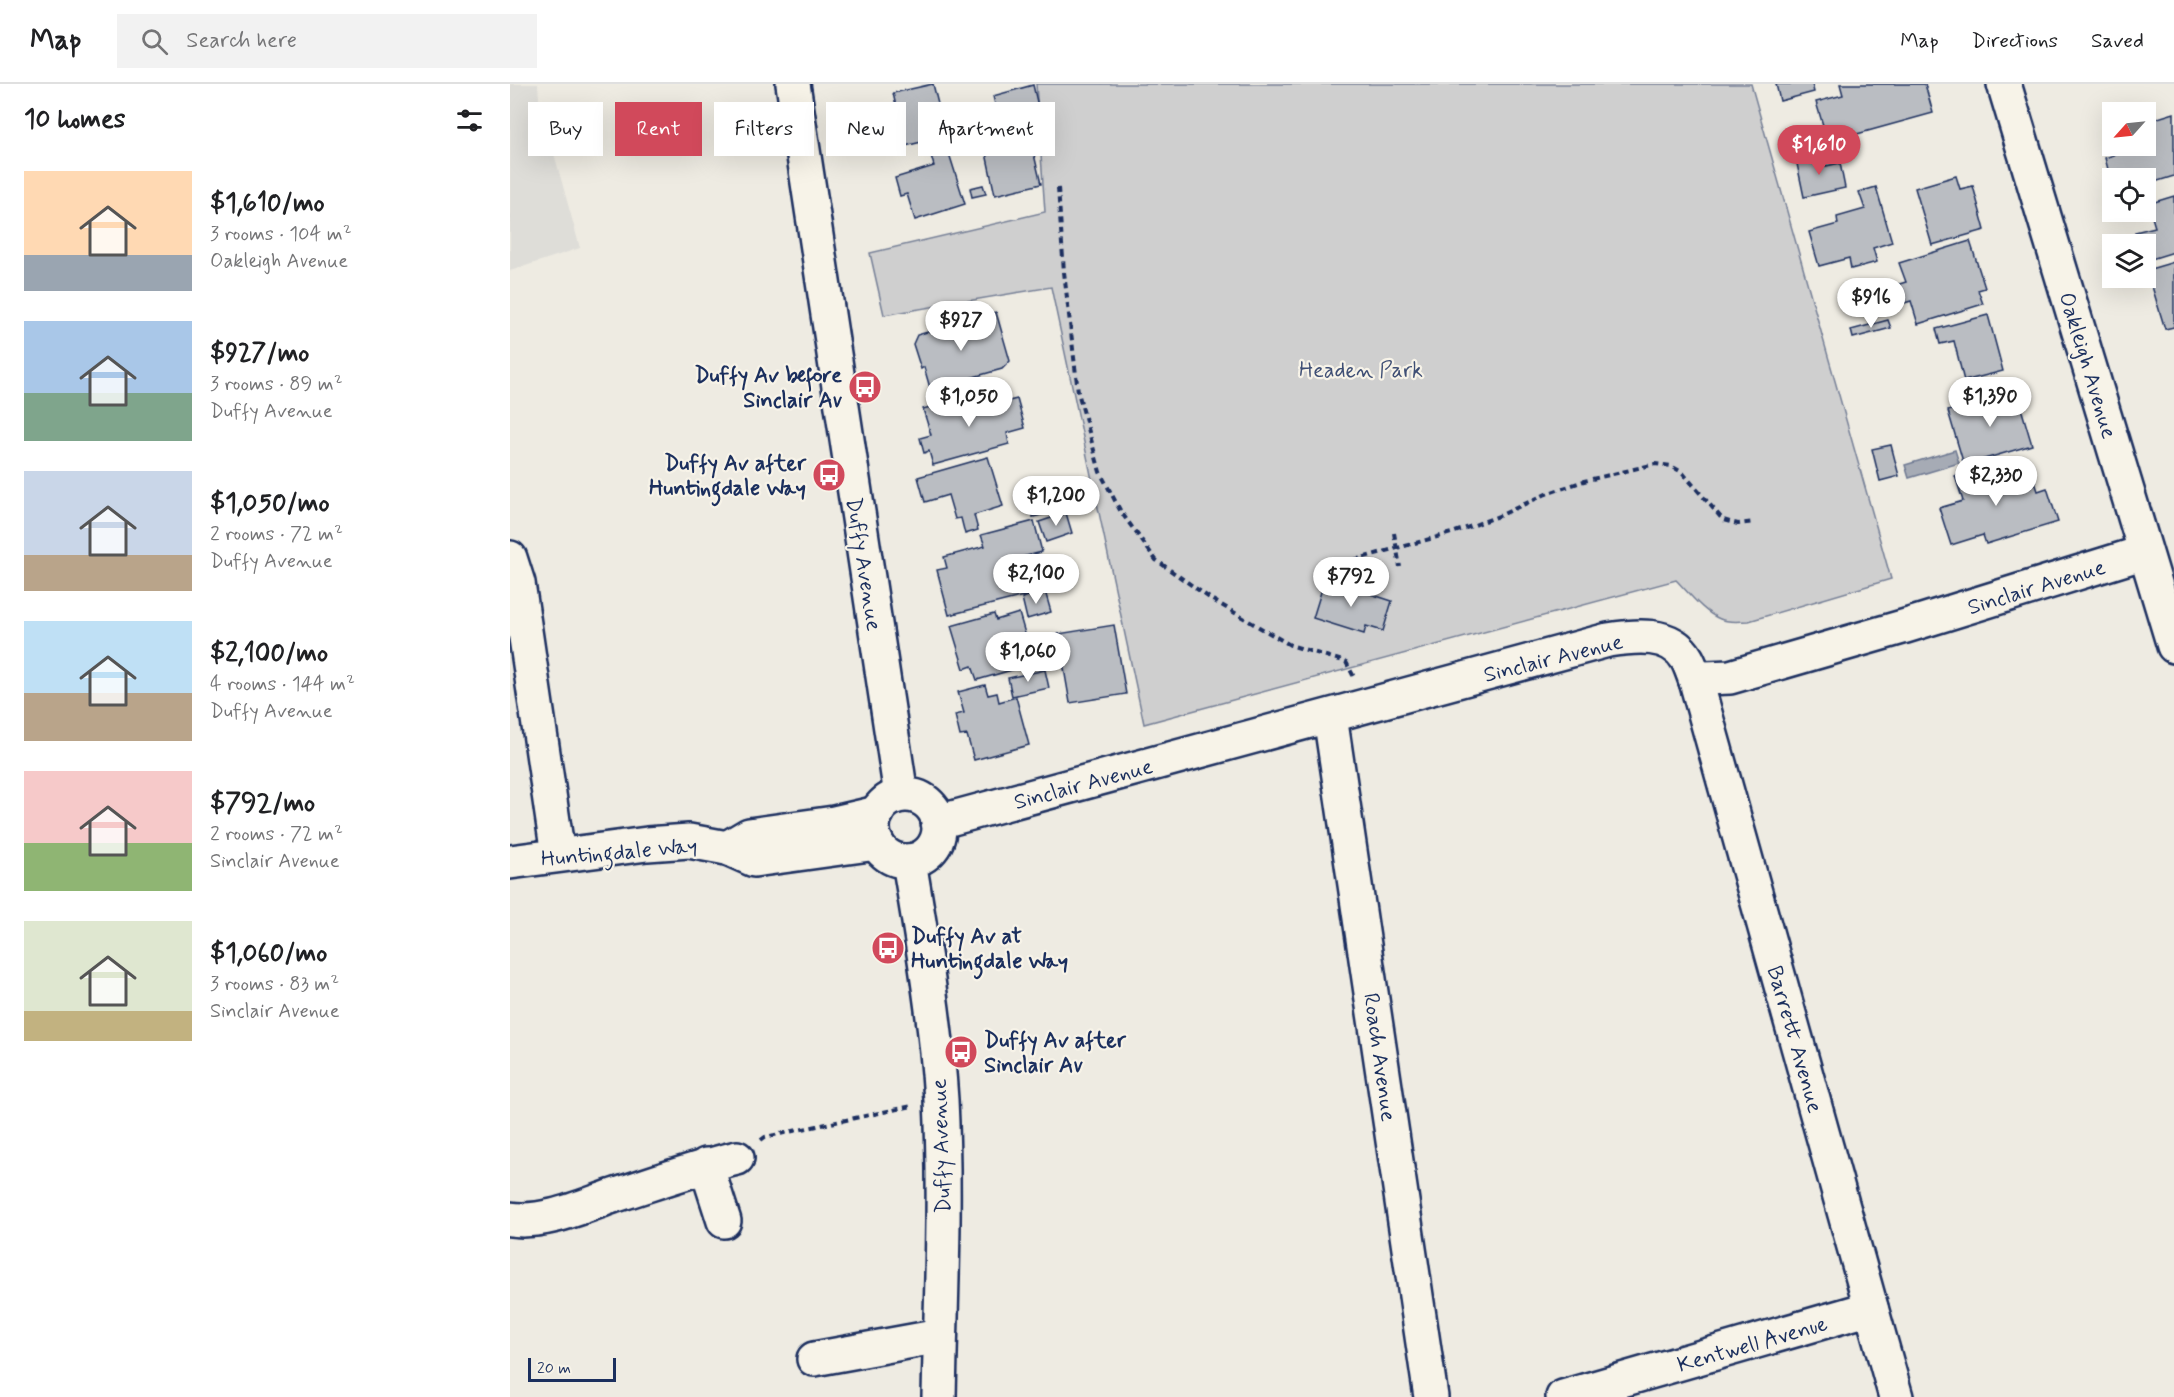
<!DOCTYPE html>
<meta charset="utf-8">
<style>
:root{--surface:#fff;--page:#f2f2f2;--text:#202124;--muted:#757577;--line:#e0e0e0;--accent:#d1495b}
body{margin:0;font-family:Mynerve,sans-serif;background:var(--page);color:var(--text);height:100vh;display:flex;flex-direction:column;font-size:22px;white-space:nowrap}
*{box-sizing:border-box;margin:0}
p{font-size:20px;color:var(--muted)}
.icon{flex:none;width:33px;height:33px;fill:none;stroke:currentColor;stroke-width:2;stroke-linecap:round;stroke-linejoin:round}
.map{position:relative;flex:1;overflow:hidden}
.drawer{display:flex;flex-direction:column;background:var(--surface);width:510px}
.drawer>*{flex:none}
.hud{position:absolute;left:18px;top:18px;width:570px;height:54px;display:flex;gap:12px}
.needle{width:39px;rotate:243deg}
.tools{position:absolute;left:1592px;top:18px;display:grid;gap:12px}
.tools a{display:grid;place-items:center;width:54px;height:54px;border-radius:0px;background:var(--surface);box-shadow:0 6px 24px #0002;font-size:30px}
.scale{position:absolute;left:18px;bottom:15px;width:88px;box-sizing:border-box;padding-left:6px;border:3px solid #1b2f5e;border-top:0;font-size:16px;line-height:21px;white-space:nowrap;color:#1b2f5e;-webkit-text-stroke:4px #f7f3e8;paint-order:stroke}
.price{position:absolute;translate:-50% -51px;padding:0 14px;border-radius:21px;background:#fff;color:#222;font-size:20px;line-height:39px;filter:drop-shadow(0 2px 3px #0008)}
.price::after{content:'';position:absolute;left:50%;top:36px;width:18px;height:14px;margin-left:-9px;background:inherit;clip-path:polygon(0 0,100% 0,50% 100%)}
.price.current{background:var(--accent);color:#fff}
ul{padding:0;list-style:none}
li{display:flex;align-items:center;gap:18px;height:150px;padding:0 24px}
li span{display:grid;place-items:center;flex:none;width:168px;height:120px;border-radius:0px;color:#555}
li>.icon{margin-inline-start:auto}
span .icon{width:72px;height:72px;fill:#fffc;stroke-width:1}
li b{font-size:26px}
h2{display:flex;justify-content:space-between;align-items:center;height:72px;padding:0 24px;font-size:26px}
.chip{padding:0 21px;border-radius:0px;background:var(--surface);box-shadow:0 6px 24px #0002;font-size:21px;line-height:54px}
.chip.current{background:var(--accent);color:#fff}
header{display:flex;align-items:center;gap:36px;box-sizing:border-box;height:84px;padding:0 30px;background:var(--surface);border-bottom:2px solid var(--line)}
header strong{font-size:28px}
nav{display:flex;gap:33px;margin-inline-start:auto;font-size:21px}
.search{width:420px;height:54px;background:var(--page);display:flex;align-items:center;gap:15px;box-sizing:border-box;padding:0 21px;border-radius:0px;color:var(--muted);font-size:22px}
main{display:flex;flex:1;min-height:0}
.map>svg:first-child{display:block}
.built{fill:#deddd8}
.green{fill:#cfcfcf;stroke:#757f96;stroke-width:1.5}
.water{fill:#a6abb5;stroke:#6e7992;stroke-width:1.5}
.building{fill:#babdc2;stroke:#1b2f5e;stroke-width:1.5}
.lines{fill:none;stroke-linecap:round;stroke-linejoin:round}
.minor-casing{stroke:#1b2f5e;stroke-width:38}
.major-casing{stroke:#1b2f5e;stroke-width:38}
.path{stroke:#1b2f5e;stroke-width:4;stroke-dasharray:6 4.5;stroke-linecap:butt}
.minor{stroke:#f7f3e8;stroke-width:33}
.major{stroke:#f7f3e8;stroke-width:33}
.labels{text-anchor:middle;stroke-width:4.5;stroke-linejoin:round;paint-order:stroke}
.street-label{font-size:22px;fill:#1b2f5e;stroke:#f7f3e8}
.park-label{font-size:22px;fill:#3f4f75;stroke:#f7f3e8}
.poi-label{font-size:22px;font-weight:bold;fill:#1b2f5e;stroke:#f7f3e8;text-anchor:end}
</style>
<header>
<strong>Map</strong>
<div class="search"><svg class="icon" aria-label="search" viewBox="0 0 24 24"><circle cx="10" cy="10" r="6"/><path d="M15 15l6 6"/></svg>Search here</div>
<nav><a>Map</a><a>Directions</a><a>Saved</a></nav>
</header>
<main>
<section class="drawer">
<h2>10 homes<svg class="icon" aria-label="filters" viewBox="0 0 24 24"><path d="M4 7h16M4 17h16"/><circle cx="9" cy="7" r="2"/><circle cx="15" cy="17" r="2"/></svg></h2>
<ul>
<li><span style="background:linear-gradient(#ffd9b3 70%,#9aa5b1 0)"><svg class="icon" aria-label="home" viewBox="0 0 24 24"><path d="M3 11l9-7 9 7M6 9v11h12V9"/></svg></span><div><b>$1,610/mo</b><p>3 rooms · 104 m²</p><p>Oakleigh Avenue</p></div></li>
<li><span style="background:linear-gradient(#a9c7e8 60%,#7fa58c 0)"><svg class="icon" aria-label="home" viewBox="0 0 24 24"><path d="M3 11l9-7 9 7M6 9v11h12V9"/></svg></span><div><b>$927/mo</b><p>3 rooms · 89 m²</p><p>Duffy Avenue</p></div></li>
<li><span style="background:linear-gradient(#c9d6e8 70%,#b9a48a 0)"><svg class="icon" aria-label="home" viewBox="0 0 24 24"><path d="M3 11l9-7 9 7M6 9v11h12V9"/></svg></span><div><b>$1,050/mo</b><p>2 rooms · 72 m²</p><p>Duffy Avenue</p></div></li>
<li><span style="background:linear-gradient(#bfe0f5 60%,#b9a48a 0)"><svg class="icon" aria-label="home" viewBox="0 0 24 24"><path d="M3 11l9-7 9 7M6 9v11h12V9"/></svg></span><div><b>$2,100/mo</b><p>4 rooms · 144 m²</p><p>Duffy Avenue</p></div></li>
<li><span style="background:linear-gradient(#f6c9c9 60%,#8fb573 0)"><svg class="icon" aria-label="home" viewBox="0 0 24 24"><path d="M3 11l9-7 9 7M6 9v11h12V9"/></svg></span><div><b>$792/mo</b><p>2 rooms · 72 m²</p><p>Sinclair Avenue</p></div></li>
<li><span style="background:linear-gradient(#dfe7d0 75%,#c2b280 0)"><svg class="icon" aria-label="home" viewBox="0 0 24 24"><path d="M3 11l9-7 9 7M6 9v11h12V9"/></svg></span><div><b>$1,060/mo</b><p>3 rooms · 83 m²</p><p>Sinclair Avenue</p></div></li>
</ul>
</section>
<div class="map">
<svg width="1664" height="1313" viewBox="0 0 1664 1313">
<rect width="100%" height="100%" fill="#eeebe2"/>
<filter id="ink" filterUnits="userSpaceOnUse"><feTurbulence type="fractalNoise" baseFrequency=".0167" numOctaves="2"/><feDisplacementMap in="SourceGraphic" scale="12" xChannelSelector="R" yChannelSelector="G"/><feConvolveMatrix kernelMatrix="1 2 1 2 8 2 1 2 1" color-interpolation-filters="sRGB"/></filter>
<g filter="url(#ink)">
<path class="built" d="M 0,0 L 28,0 L 29,15 L 70,164 L 0,187 Z"/>
<path class="green" d="M 526,0 L 1241,0 L 1381,495 L 1239,537 C 1230,537 1218,539 1210,535 C 1193,528 1179,509 1166,496 L 634,640 L 541,203 L 374,231 L 360,169 L 535,128 Z"/>
<path class="water" d="M 1445,366 L 1449,379 L 1399,394 L 1395,381 Z"/>
<g class="building">
<path d="M 423,0 L 436,52 L 395,62 L 383,9 Z"/>
<path d="M 1266,0 L 1302,0 L 1304,8 L 1270,17 Z"/>
<path d="M 1330,0 L 1415,0 L 1423,29 L 1318,58 L 1306,18 L 1333,11 Z"/>
<path d="M 523,1 L 531,35 L 491,45 L 483,12 Z"/>
<path d="M 1664,29 L 1664,92 L 1635,101 L 1635,94 L 1606,94 L 1604,87 L 1599,89 L 1595,74 L 1604,71 L 1597,49 L 1602,48 L 1602,62 L 1635,62 L 1635,38 Z"/>
<path d="M 518,45 L 531,100 L 485,111 L 473,55 Z"/>
<path d="M 437,63 L 455,120 L 405,136 L 397,110 L 390,112 L 385,94 L 424,82 L 420,68 Z"/>
<path d="M 1313,69 L 1316,82 L 1330,79 L 1335,104 L 1294,113 L 1286,75 Z"/>
<path d="M 1446,92 L 1450,105 L 1463,102 L 1475,146 L 1422,161 L 1405,104 Z"/>
<path d="M 473,101 L 476,110 L 462,113 L 460,104 Z"/>
<path d="M 1366,103 L 1382,158 L 1363,164 L 1367,178 L 1341,185 L 1339,174 L 1309,182 L 1299,148 L 1328,140 L 1327,133 L 1355,125 L 1349,108 Z"/>
<path d="M 1664,112 L 1664,168 L 1635,177 L 1635,160 L 1629,160 L 1625,148 L 1645,143 L 1638,120 Z"/>
<path d="M 1460,157 L 1475,204 L 1468,206 L 1473,220 L 1408,240 L 1401,217 L 1388,221 L 1383,202 L 1396,198 L 1389,179 Z"/>
<path d="M 1664,178 L 1664,243 L 1655,245 L 1637,186 Z"/>
<path d="M 486,228 L 500,277 L 492,285 L 449,297 L 451,302 L 422,311 L 414,283 L 411,285 L 403,260 L 407,251 Z"/>
<path d="M 1478,231 L 1493,287 L 1454,297 L 1444,257 L 1430,260 L 1426,245 Z"/>
<path d="M 1378,236 L 1381,244 L 1343,254 L 1341,246 Z"/>
<path d="M 1506,307 L 1522,361 L 1454,381 L 1438,327 Z"/>
<path d="M 486,313 L 487,320 L 507,315 L 515,344 L 497,349 L 499,360 L 423,381 L 419,367 L 414,369 L 410,354 L 421,351 L 413,325 L 449,315 L 451,323 Z"/>
<path d="M 1381,361 L 1389,392 L 1370,397 L 1362,365 Z"/>
<path d="M 478,373 L 493,422 L 464,431 L 468,446 L 455,450 L 451,434 L 445,435 L 438,411 L 415,418 L 408,393 Z"/>
<path d="M 1494,377 L 1501,401 L 1524,395 L 1528,407 L 1537,404 L 1548,438 L 1476,460 L 1473,451 L 1441,461 L 1429,424 L 1453,417 L 1445,392 Z"/>
<path d="M 551,404 L 556,425 L 523,433 L 518,412 Z"/>
<path d="M 556,429 L 562,449 L 536,458 L 529,438 Z"/>
<path d="M 524,437 L 532,468 L 508,474 L 518,511 L 439,531 L 427,486 L 437,484 L 434,473 L 475,462 L 471,451 Z"/>
<path d="M 815,495 L 882,517 L 873,547 L 856,542 L 854,550 L 803,534 Z"/>
<path d="M 535,507 L 541,528 L 517,535 L 512,514 Z"/>
<path d="M 509,529 L 516,553 L 512,558 L 519,581 L 467,596 L 462,582 L 454,585 L 441,542 L 484,530 L 486,536 Z"/>
<path d="M 604,541 L 616,610 L 560,619 L 548,550 Z"/>
<path d="M 535,586 L 539,604 L 502,612 L 498,594 Z"/>
<path d="M 475,601 L 478,611 L 487,609 L 489,618 L 506,613 L 519,661 L 464,676 L 457,651 L 450,652 L 445,631 L 454,629 L 448,608 Z"/>
</g>
<g class="lines">
<g class="minor-casing">
<g id="minor">
<path d="M 1494,0 L 1664,562"/>
<path d="M 0,474 L 8,499 L 48,771"/>
<path d="M 1186,597 L 1386,1313"/>
<path d="M 820,632 L 921,1313"/>
<path d="M 428,738 L 1098,556 C 1124,552 1161,547 1177,575 C 1181,582 1183,590 1186,597 L 1196,594 L 1220,593 L 1396,542 L 1635,468"/>
<path d="M 217,764 L 239,751 L 324,739 L 367,729"/>
<path d="M 0,778 L 137,760 L 179,757 L 217,764 L 244,776 L 367,759"/>
<path d="M 196,1081 L 214,1137"/>
<path d="M 0,1135 C 34,1140 71,1123 103,1112 C 144,1099 185,1084 227,1074"/>
<path d="M 304,1275 L 430,1252"/>
<path d="M 1053,1313 L 1361,1224"/>
</g>
</g>
<g class="major-casing">
<g id="major">
<path d="M 283,0 L 391,711"/>
<circle cx="396" cy="744" r="33"/>
<path d="M 399,777 C 412,856 426,936 431,1016 C 436,1115 431,1214 429,1313"/>
</g>
</g>
<g class="path">
<path d="M 548,104 L 554,188 L 568,308 L 590,388 L 611,428 L 646,476 L 701,515 L 780,561 L 836,578 L 844,593"/>
<path d="M 884,449 L 890,483"/>
<path d="M 844,476 L 945,448 L 989,432 L 1036,410 L 1074,397 L 1145,380 L 1161,382 L 1172,388 L 1213,436 L 1228,440 L 1244,438"/>
<path d="M 251,1056 L 255,1053 L 402,1022"/>
</g>
<use href="#minor" class="minor"/>
<use href="#major" class="major"/>
</g>
</g>
<defs>
<g id="bus-disc" transform="scale(1.725)"><circle r="9.5" fill="#d1495b" stroke="#f7f3e8"/><path d="M-5-6H5V4H4V6H2V4H-2V6H-4V4H-5ZM-3.5-4V0h7V-4ZM-3.5 1.2v1.5H-2V1.2ZM2 1.2v1.5H3.5V1.2Z" fill="#fff"/></g>
</defs>
<g fill-rule="evenodd">
<use href="#bus-disc" x="355" y="303"/>
<use href="#bus-disc" x="319" y="391"/>
<use href="#bus-disc" x="378" y="864"/>
<use href="#bus-disc" x="451" y="968"/>
</g>
<g class="labels">
<g class="street-label">
<text transform="translate(1579 281) rotate(73)" y="8">Oakleigh Avenue</text>
<text transform="translate(355 480) rotate(81)" y="8">Duffy Avenue</text>
<text transform="translate(1526 502) rotate(-17)" y="8">Sinclair Avenue</text>
<text transform="translate(1043 573) rotate(-14)" y="8">Sinclair Avenue</text>
<text transform="translate(573 699) rotate(-15)" y="8">Sinclair Avenue</text>
<text transform="translate(109 767) rotate(-5)" y="8">Huntingdale Way</text>
<text transform="translate(1286 955) rotate(74)" y="8">Barrett Avenue</text>
<text transform="translate(871 973) rotate(82)" y="8">Roach Avenue</text>
<text transform="translate(430 1062) rotate(-92)" y="8">Duffy Avenue</text>
<text transform="translate(1242 1259) rotate(-16)" y="8">Kentwell Avenue</text>
</g>
<g class="park-label">
<text x="851" y="293">Headen Park</text>
</g>
<g class="poi-label">
<text x="332" y="298">Duffy Av before<tspan x="332" dy="25">Sinclair Av</tspan></text>
<text x="296" y="386">Duffy Av after<tspan x="296" dy="25">Huntingdale Way</tspan></text>
<text x="401" y="859" text-anchor="start">Duffy Av at<tspan x="401" dy="25">Huntingdale Way</tspan></text>
<text x="474" y="963" text-anchor="start">Duffy Av after<tspan x="474" dy="25">Sinclair Av</tspan></text>
</g>
</g>
</svg>
<div class="tools">
<a><svg class="needle" viewBox="-14 -14 28 28"><path d="M0-13l5 13h-10z" fill="#e53935"/><path d="M0 13l5-13h-10z" fill="#757577"/></svg></a>
<a><svg class="icon" aria-label="locate" viewBox="0 0 24 24"><circle cx="12" cy="12" r="6"/><path d="M12 2v4M12 18v4M2 12h4M18 12h4"/></svg></a>
<a><svg class="icon" aria-label="layers" viewBox="0 0 24 24"><path d="M12 4l9 5-9 5-9-5zM3 14l9 5 9-5"/></svg></a>
</div>
<div class="scale">20 m</div>
<b class="price current" style="left:1309px;top:92px">$1,610</b>
<b class="price" style="left:1361px;top:245px">$916</b>
<b class="price" style="left:451px;top:268px">$927</b>
<b class="price" style="left:459px;top:344px">$1,050</b>
<b class="price" style="left:1480px;top:344px">$1,390</b>
<b class="price" style="left:1486px;top:423px">$2,330</b>
<b class="price" style="left:546px;top:443px">$1,200</b>
<b class="price" style="left:526px;top:521px">$2,100</b>
<b class="price" style="left:841px;top:524px">$792</b>
<b class="price" style="left:518px;top:599px">$1,060</b>
<div class="hud">
<a class="chip">Buy</a>
<a class="chip current">Rent</a>
<a class="chip">Filters</a>
<a class="chip">New</a>
<a class="chip">Apartment</a>
</div>
</div>
</main>
